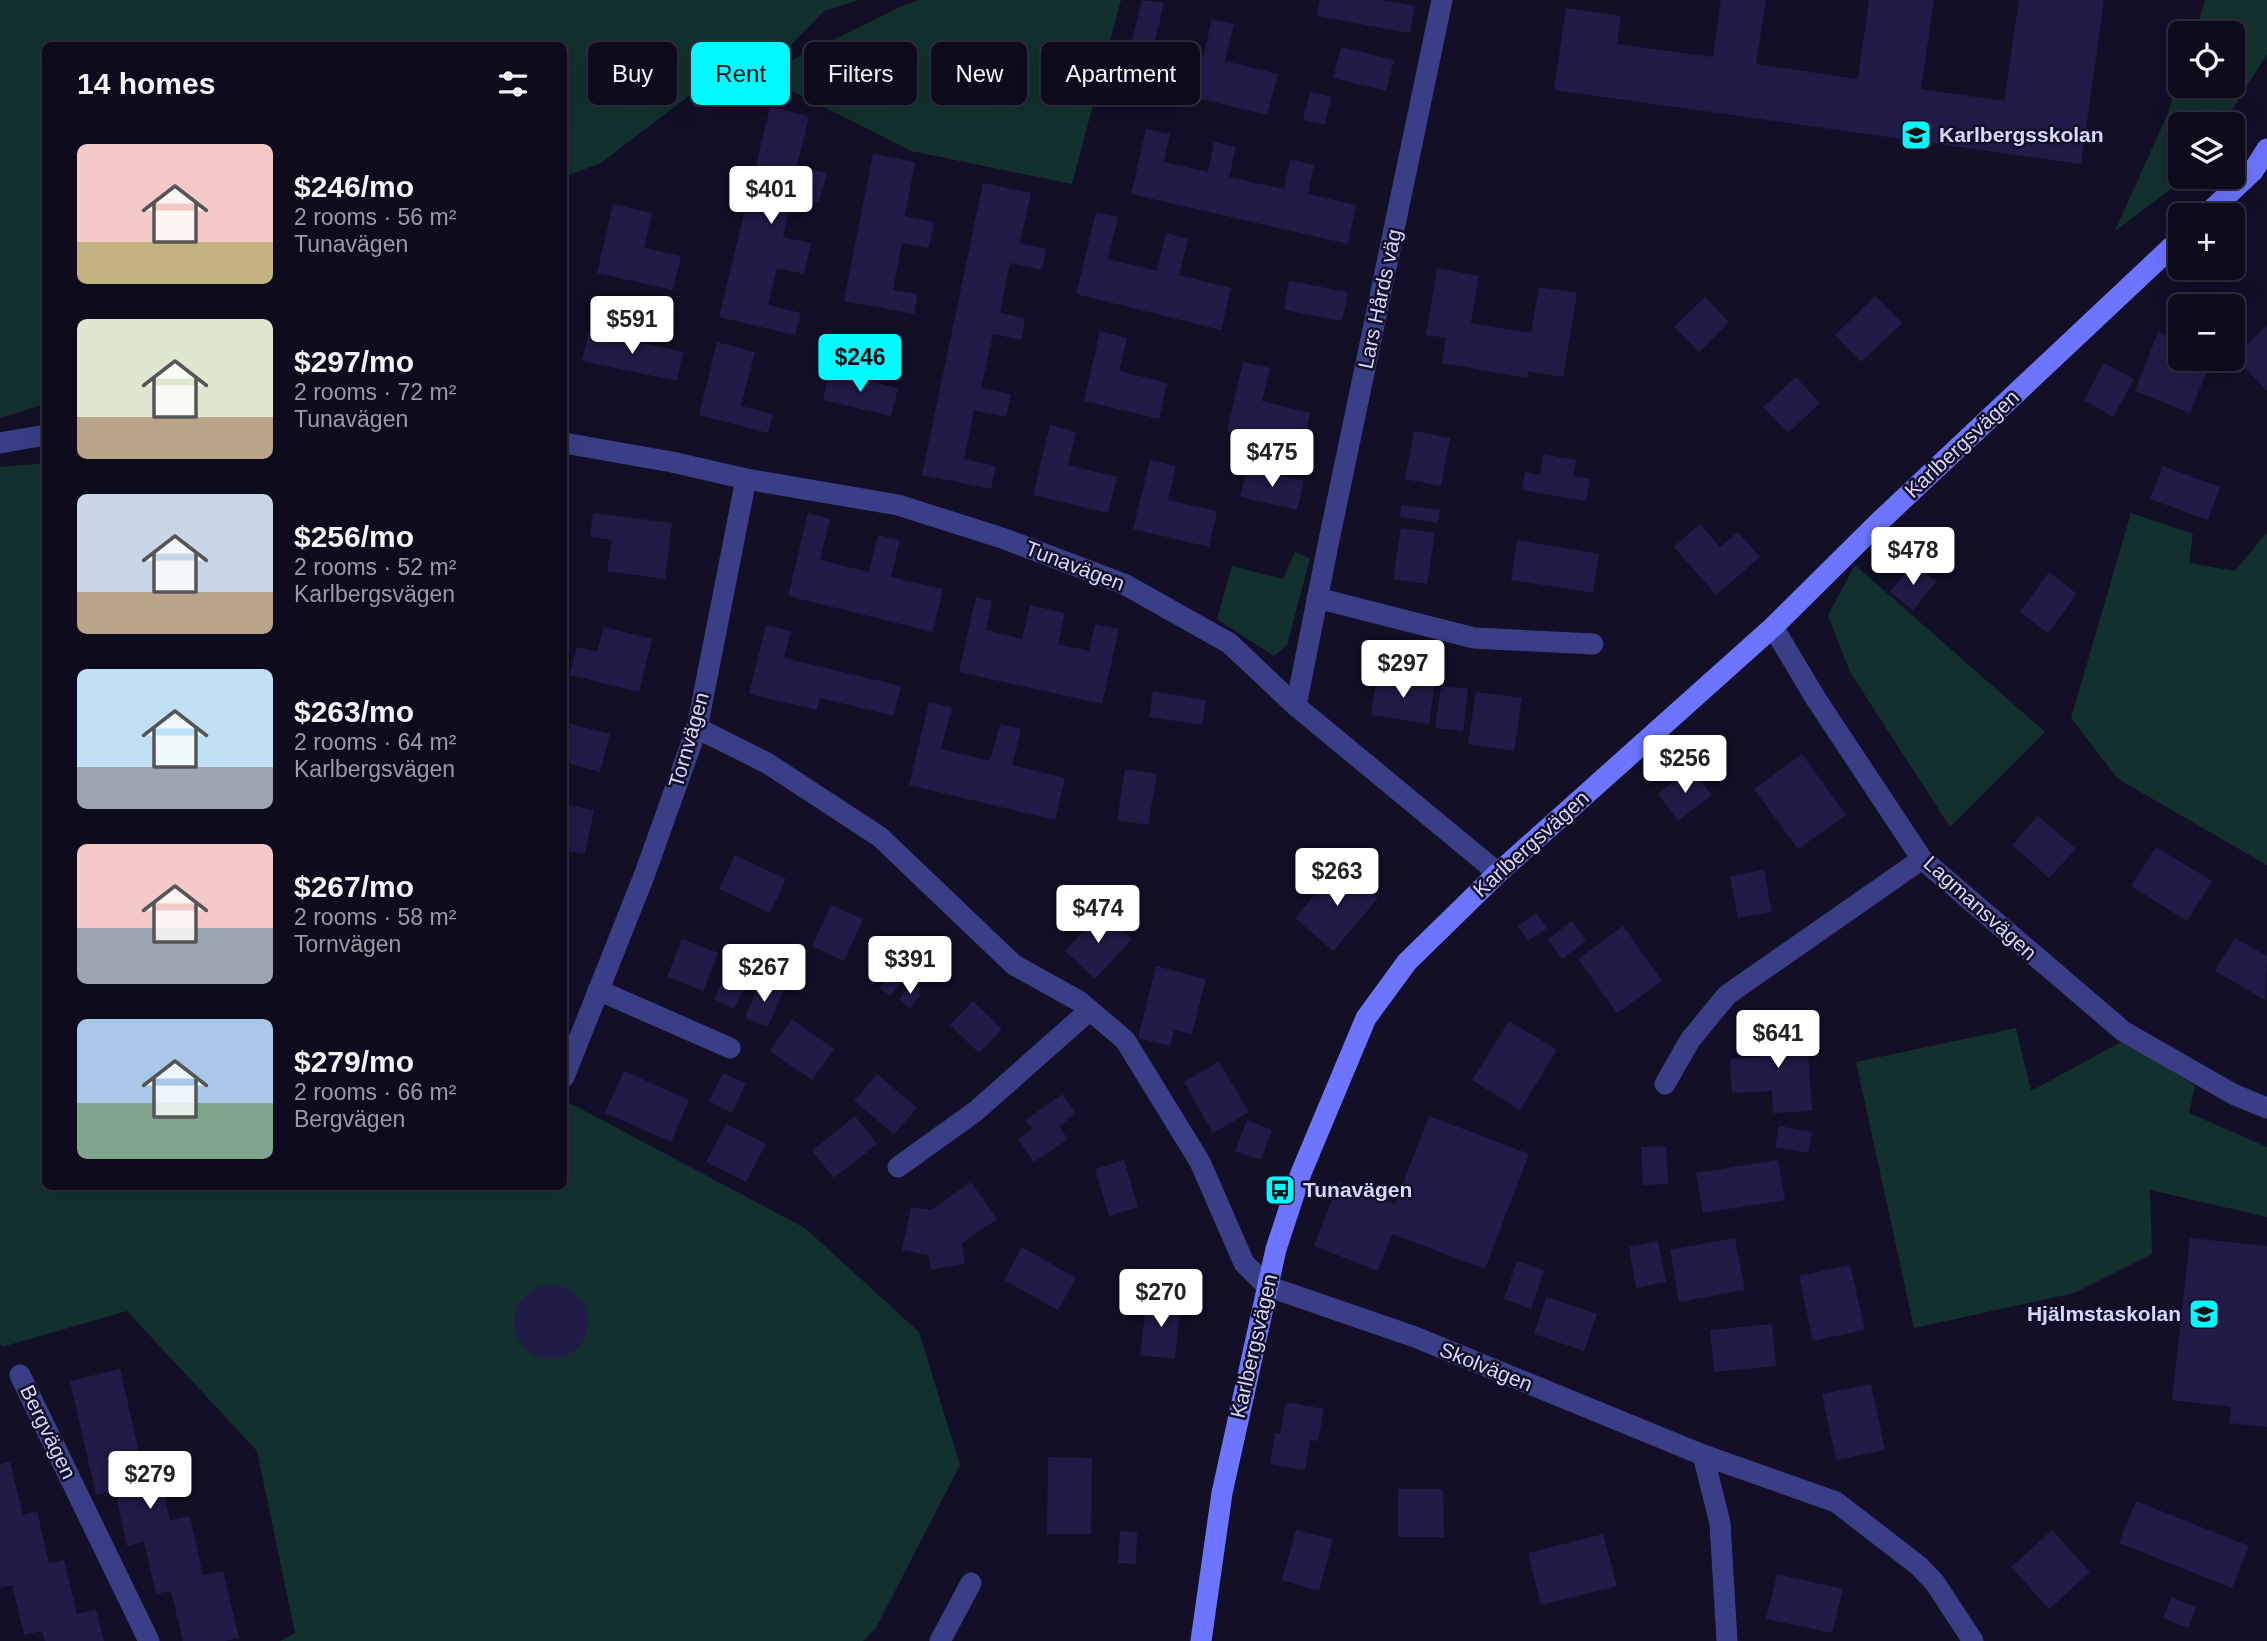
<!DOCTYPE html>
<meta charset="utf-8">
<style>
:root{--surface:#0e0b1d;--page:#1c192a;--text:#f1f3f6;--muted:#9b9ba4;--line:#2e2b3b;--accent:#02faff}
body{margin:0;font-family:Arial,sans-serif;background:var(--page);color:var(--text);height:100vh;display:flex;flex-direction:column;font-size:26px;white-space:nowrap}
*{box-sizing:border-box;margin:0}
p{font-size:23px;color:var(--muted)}
.icon{flex:none;width:38px;height:38px;fill:none;stroke:currentColor;stroke-width:2;stroke-linecap:round;stroke-linejoin:round}
.map{position:relative;flex:1;overflow:hidden}
.sheet{position:absolute;left:42px;top:42px;width:525px;height:1148px;display:flex;flex-direction:column;background:var(--surface);border-radius:10px;box-shadow:0 7px 28px #0002,0 0 0 2px var(--line)}
.sheet>*{flex:none}
.guide{position:absolute;left:588px;top:42px;width:665px;height:63px;display:flex;gap:14px}
.buttons{position:absolute;left:2168px;top:21px;display:grid;gap:14px}
.buttons a{display:grid;place-items:center;width:77px;height:77px;border-radius:10px;background:var(--surface);box-shadow:0 7px 28px #0002,0 0 0 2px var(--line);font-size:35px}
.price{position:absolute;translate:-50% -60px;padding:0 16px;border-radius:7px;background:#fff;color:#222;font-size:23px;line-height:46px;filter:drop-shadow(0 2px 4px #0008)}
.price::after{content:'';position:absolute;left:50%;top:42px;width:21px;height:16px;margin-left:-10px;background:inherit;clip-path:polygon(0 0,100% 0,50% 100%)}
.price.active{background:var(--accent);color:#111}
ul{padding:0;list-style:none}
li{display:flex;align-items:center;gap:21px;height:175px;padding:0 35px}
li span{display:grid;place-items:center;flex:none;width:196px;height:140px;border-radius:10px;color:#555}
li>.icon{margin-inline-start:auto}
span .icon{width:84px;height:84px;fill:#fffc;stroke-width:1}
li b{font-size:30px}
h2{display:flex;justify-content:space-between;align-items:center;height:84px;padding:0 35px;font-size:30px}
.tag{padding:0 24px;border-radius:10px;background:var(--surface);box-shadow:0 7px 28px #0002,0 0 0 2px var(--line);font-size:24px;line-height:63px}
.tag.active{background:var(--accent);color:#111}
.map>svg:first-child{display:block}
.green{fill:#12312e}
.building{fill:#211b48}
.lines{fill:none;stroke-linecap:round;stroke-linejoin:round}
.street{stroke:#3a3e86;stroke-width:21}
.secondary{stroke:#6d75ff;stroke-width:21}
.labels{text-anchor:middle;stroke-width:5;stroke-linejoin:round;paint-order:stroke}
.poi-label{font-size:21px;font-weight:bold;fill:#d7d6ff;stroke:#120f27;text-anchor:start}
.street-label{font-size:21px;fill:#d7d6ff;stroke:#120f27}
</style>
<div class="map">
<svg width="2267" height="1641" viewBox="0 0 2267 1641">
<rect width="100%" height="100%" fill="#120f27"/>
<g class="green">
<path d="M 0,0 L 859,0 L 824,11 L 763,74 L 898,8 L 919,0 L 1121,0 L 1072,184 L 911,151 L 761,75 L 690,95 L 601,163 L 564,177 L 564,46 L 46,46 L 45,404 L 0,418 Z"/>
<path d="M 2205,0 L 2267,0 L 2267,54 L 2223,124 L 2180,124 L 2180,177 L 2187,177 L 2115,231 L 2168,113 L 2180,76 L 2180,86 L 2233,86 L 2233,33 L 2195,33 Z"/>
<path d="M 45,463 L 46,1186 L 564,1186 L 564,1110 L 568,1102 L 805,1228 L 919,1332 L 960,1465 L 876,1628 L 863,1641 L 280,1641 L 295,1633 L 257,1451 L 127,1311 L 2,1347 L 0,1343 L 0,467 Z"/>
<path d="M 2131,513 L 2193,534 L 2189,563 L 2235,571 L 2267,532 L 2267,865 L 2118,779 L 2071,718 Z"/>
<path d="M 1295,552 L 1310,558 L 1287,645 L 1274,656 L 1217,619 L 1232,566 L 1283,579 Z"/>
<path d="M 1855,565 L 2045,732 L 1950,827 L 1850,672 L 1828,615 Z"/>
<path d="M 2016,1028 L 2031,1091 L 2125,1040 L 2195,1086 L 2189,1113 L 2267,1147 L 2267,1217 L 2150,1190 L 2152,1254 L 2074,1293 L 1914,1328 L 1856,1062 Z"/>
</g>
<g class="building">
<path d="M 1142,0 L 1164,3 L 1154,45 L 1203,57 L 1212,19 L 1234,24 L 1225,61 L 1278,74 L 1267,115 L 1122,80 Z"/>
<path d="M 1320,0 L 1380,0 L 1415,6 L 1410,33 L 1317,16 Z"/>
<path d="M 1721,0 L 1766,0 L 1756,64 L 1858,79 L 1869,0 L 1934,0 L 1921,89 L 2004,101 L 2019,0 L 2104,0 L 2081,164 L 1554,90 L 1566,8 L 1621,16 L 1617,44 L 1713,57 Z"/>
<path d="M 1341,47 L 1394,60 L 1386,91 L 1333,78 Z"/>
<path d="M 1310,92 L 1331,97 L 1325,125 L 1303,120 Z"/>
<path d="M 770,107 L 809,116 L 797,166 L 827,173 L 819,203 L 792,197 L 783,237 L 811,243 L 804,274 L 777,268 L 768,305 L 801,313 L 795,335 L 719,317 Z"/>
<path d="M 1146,129 L 1170,134 L 1164,162 L 1208,172 L 1214,142 L 1236,147 L 1229,177 L 1284,189 L 1290,159 L 1314,165 L 1308,194 L 1356,205 L 1348,244 L 1131,194 Z"/>
<path d="M 873,154 L 915,162 L 905,216 L 934,222 L 929,248 L 902,243 L 893,290 L 918,294 L 914,314 L 844,301 Z"/>
<path d="M 983,183 L 1031,193 L 1020,243 L 1046,249 L 1042,270 L 1010,263 L 1000,313 L 1025,318 L 1021,340 L 993,334 L 981,388 L 1011,394 L 1006,417 L 974,410 L 964,459 L 996,466 L 991,489 L 922,475 Z"/>
<path d="M 613,204 L 652,213 L 644,248 L 681,256 L 673,290 L 597,273 Z"/>
<path d="M 1096,212 L 1118,217 L 1108,259 L 1157,271 L 1166,233 L 1188,239 L 1179,275 L 1231,288 L 1221,330 L 1076,294 Z"/>
<path d="M 1437,268 L 1479,276 L 1471,323 L 1531,333 L 1539,287 L 1577,293 L 1563,377 L 1528,371 L 1527,378 L 1442,363 L 1446,338 L 1426,335 Z"/>
<path d="M 1289,281 L 1348,292 L 1342,321 L 1284,310 Z"/>
<path d="M 1875,296 L 1902,323 L 1861,362 L 1835,335 Z"/>
<path d="M 1705,297 L 1729,322 L 1699,352 L 1674,327 Z"/>
<path d="M 2267,325 L 2267,391 L 2234,357 Z"/>
<path d="M 589,331 L 683,352 L 677,381 L 582,361 Z"/>
<path d="M 1100,331 L 1127,338 L 1119,371 L 1167,383 L 1159,419 L 1084,401 Z"/>
<path d="M 2158,332 L 2180,340 L 2180,359 L 2191,359 L 2189,364 L 2207,371 L 2190,413 L 2135,391 Z"/>
<path d="M 717,342 L 755,352 L 741,406 L 773,414 L 768,433 L 699,415 Z"/>
<path d="M 1243,362 L 1270,368 L 1262,401 L 1310,413 L 1302,449 L 1227,431 Z"/>
<path d="M 2104,363 L 2134,379 L 2113,417 L 2084,400 Z"/>
<path d="M 830,371 L 898,388 L 891,416 L 823,400 Z"/>
<path d="M 1796,377 L 1820,403 L 1788,433 L 1763,407 Z"/>
<path d="M 1050,425 L 1076,432 L 1068,465 L 1117,477 L 1108,513 L 1033,495 Z"/>
<path d="M 1414,431 L 1450,438 L 1441,486 L 1405,479 Z"/>
<path d="M 1543,454 L 1576,460 L 1573,476 L 1590,479 L 1586,501 L 1522,490 L 1525,472 L 1540,475 Z"/>
<path d="M 1150,460 L 1176,466 L 1168,500 L 1217,511 L 1209,547 L 1133,529 Z"/>
<path d="M 2163,466 L 2220,487 L 2208,520 L 2150,499 Z"/>
<path d="M 1247,468 L 1304,481 L 1297,510 L 1240,497 Z"/>
<path d="M 1401,505 L 1440,510 L 1438,523 L 1400,517 Z"/>
<path d="M 593,513 L 672,523 L 665,579 L 607,571 L 612,540 L 590,537 Z"/>
<path d="M 808,513 L 830,519 L 820,560 L 869,572 L 878,535 L 900,540 L 891,577 L 943,589 L 933,632 L 788,596 Z"/>
<path d="M 1700,524 L 1720,547 L 1738,532 L 1760,557 L 1716,595 L 1674,547 Z"/>
<path d="M 1401,528 L 1435,533 L 1427,584 L 1393,579 Z"/>
<path d="M 1517,540 L 1599,554 L 1593,593 L 1511,580 Z"/>
<path d="M 1913,563 L 1936,582 L 1913,610 L 1890,592 Z"/>
<path d="M 2049,572 L 2077,594 L 2048,633 L 2020,612 Z"/>
<path d="M 976,597 L 992,601 L 986,630 L 1022,639 L 1030,605 L 1065,613 L 1058,644 L 1089,651 L 1095,624 L 1119,629 L 1102,704 L 959,672 Z"/>
<path d="M 766,625 L 791,631 L 784,658 L 901,686 L 894,716 L 820,698 L 817,710 L 749,694 Z"/>
<path d="M 604,627 L 652,639 L 639,692 L 569,675 L 577,647 L 597,652 Z"/>
<path d="M 1377,676 L 1435,684 L 1429,724 L 1371,715 Z"/>
<path d="M 1441,686 L 1468,689 L 1463,731 L 1435,728 Z"/>
<path d="M 1153,691 L 1206,700 L 1202,725 L 1149,717 Z"/>
<path d="M 1476,692 L 1522,698 L 1514,751 L 1468,744 Z"/>
<path d="M 929,702 L 952,708 L 941,749 L 990,761 L 1000,724 L 1021,729 L 1012,765 L 1065,778 L 1055,820 L 909,785 Z"/>
<path d="M 564,722 L 610,734 L 600,772 L 564,762 Z"/>
<path d="M 1802,754 L 1846,815 L 1798,849 L 1754,789 Z"/>
<path d="M 1691,768 L 1712,795 L 1678,821 L 1658,794 Z"/>
<path d="M 1125,769 L 1157,774 L 1148,825 L 1117,820 Z"/>
<path d="M 564,804 L 594,810 L 585,854 L 564,850 Z"/>
<path d="M 2038,816 L 2076,849 L 2049,878 L 2012,845 Z"/>
<path d="M 2156,847 L 2212,881 L 2187,921 L 2131,886 Z"/>
<path d="M 735,855 L 786,879 L 770,913 L 719,889 Z"/>
<path d="M 1340,865 L 1378,898 L 1333,951 L 1295,918 Z"/>
<path d="M 1764,870 L 1772,912 L 1738,918 L 1730,876 Z"/>
<path d="M 831,905 L 863,919 L 844,961 L 812,946 Z"/>
<path d="M 1102,911 L 1132,939 L 1095,979 L 1065,951 Z"/>
<path d="M 1536,913 L 1547,928 L 1528,941 L 1518,926 Z"/>
<path d="M 1572,921 L 1586,941 L 1562,959 L 1548,939 Z"/>
<path d="M 1623,926 L 1662,981 L 1617,1013 L 1578,959 Z"/>
<path d="M 2235,938 L 2267,956 L 2265,1000 L 2215,971 Z"/>
<path d="M 682,939 L 718,953 L 703,991 L 667,977 Z"/>
<path d="M 731,964 L 751,974 L 734,1009 L 714,999 Z"/>
<path d="M 1156,966 L 1206,979 L 1192,1034 L 1174,1030 L 1170,1046 L 1138,1038 Z"/>
<path d="M 891,972 L 902,980 L 890,996 L 880,988 Z"/>
<path d="M 760,981 L 783,991 L 768,1027 L 745,1018 Z"/>
<path d="M 910,985 L 921,994 L 910,1008 L 899,999 Z"/>
<path d="M 973,1001 L 1002,1029 L 979,1053 L 950,1025 Z"/>
<path d="M 792,1019 L 834,1049 L 812,1080 L 770,1051 Z"/>
<path d="M 1509,1021 L 1557,1050 L 1520,1110 L 1472,1080 Z"/>
<path d="M 1806,1023 L 1812,1111 L 1773,1113 L 1772,1091 L 1732,1093 L 1730,1059 L 1768,1056 L 1766,1026 Z"/>
<path d="M 1219,1062 L 1249,1112 L 1213,1133 L 1184,1082 Z"/>
<path d="M 624,1071 L 689,1100 L 671,1142 L 605,1113 Z"/>
<path d="M 723,1073 L 746,1083 L 732,1113 L 709,1101 Z"/>
<path d="M 877,1074 L 917,1108 L 894,1134 L 854,1101 Z"/>
<path d="M 1062,1094 L 1076,1113 L 1059,1126 L 1068,1139 L 1034,1162 L 1018,1139 L 1032,1129 L 1026,1120 Z"/>
<path d="M 855,1116 L 877,1144 L 834,1178 L 812,1151 Z"/>
<path d="M 1429,1116 L 1529,1154 L 1485,1269 L 1392,1234 L 1378,1271 L 1314,1246 L 1339,1182 L 1395,1204 Z"/>
<path d="M 1247,1120 L 1272,1130 L 1261,1160 L 1235,1151 Z"/>
<path d="M 726,1124 L 766,1144 L 746,1182 L 706,1162 Z"/>
<path d="M 1779,1126 L 1812,1132 L 1808,1153 L 1775,1147 Z"/>
<path d="M 1666,1146 L 1668,1184 L 1643,1185 L 1641,1147 Z"/>
<path d="M 1124,1160 L 1138,1207 L 1109,1216 L 1095,1169 Z"/>
<path d="M 1778,1160 L 1785,1200 L 1703,1213 L 1696,1173 Z"/>
<path d="M 971,1182 L 997,1219 L 962,1243 L 965,1264 L 931,1270 L 928,1255 L 902,1250 L 911,1207 L 931,1210 Z"/>
<path d="M 1735,1238 L 1745,1290 L 1679,1302 L 1670,1250 Z"/>
<path d="M 2190,1238 L 2267,1246 L 2267,1427 L 2229,1423 L 2231,1407 L 2172,1400 Z"/>
<path d="M 1658,1241 L 1666,1282 L 1636,1288 L 1629,1247 Z"/>
<path d="M 1022,1247 L 1076,1278 L 1058,1310 L 1004,1280 Z"/>
<path d="M 1517,1261 L 1544,1270 L 1531,1309 L 1504,1299 Z"/>
<path d="M 1850,1265 L 1865,1330 L 1813,1341 L 1799,1276 Z"/>
<circle cx="551" cy="1322" r="37"/>
<path d="M 1546,1297 L 1597,1314 L 1584,1351 L 1534,1334 Z"/>
<path d="M 1147,1299 L 1181,1303 L 1175,1359 L 1140,1355 Z"/>
<path d="M 1772,1324 L 1776,1366 L 1714,1372 L 1710,1330 Z"/>
<path d="M 120,1369 L 144,1474 L 159,1471 L 170,1520 L 190,1516 L 203,1575 L 223,1571 L 239,1638 L 224,1641 L 183,1641 L 171,1591 L 156,1594 L 144,1542 L 127,1546 L 115,1491 L 96,1495 L 70,1381 Z"/>
<path d="M 1871,1384 L 1885,1450 L 1836,1460 L 1822,1394 Z"/>
<path d="M 1286,1402 L 1324,1409 L 1318,1441 L 1310,1440 L 1305,1470 L 1270,1464 L 1275,1433 L 1280,1434 Z"/>
<path d="M 1048,1457 L 1092,1458 L 1091,1534 L 1047,1534 Z"/>
<path d="M 10,1462 L 23,1515 L 37,1511 L 49,1563 L 64,1560 L 77,1614 L 96,1610 L 104,1641 L 45,1641 L 42,1631 L 24,1635 L 12,1585 L 0,1588 L 0,1464 Z"/>
<path d="M 1398,1489 L 1443,1489 L 1444,1537 L 1398,1537 Z"/>
<path d="M 2136,1501 L 2249,1546 L 2232,1588 L 2119,1543 Z"/>
<path d="M 1296,1530 L 1333,1539 L 1319,1591 L 1282,1580 Z"/>
<path d="M 2052,1530 L 2090,1572 L 2049,1609 L 2011,1567 Z"/>
<path d="M 1120,1531 L 1137,1532 L 1136,1564 L 1118,1563 Z"/>
<path d="M 1603,1534 L 1617,1586 L 1541,1605 L 1528,1553 Z"/>
<path d="M 1777,1574 L 1843,1589 L 1832,1633 L 1766,1619 Z"/>
<path d="M 2171,1597 L 2196,1607 L 2188,1628 L 2163,1618 Z"/>
</g>
<g class="lines">
<g class="street">
<path d="M 0,443 L 46,435"/>
<path d="M 564,443 L 672,462 L 746,479 L 898,505 L 1002,538 L 1124,584 L 1229,643 L 1296,706 L 1498,873"/>
<path d="M 1317,598 L 1474,638 L 1593,644"/>
<path d="M 1773,627 L 1816,699 L 1922,859 L 2123,1031 L 2233,1094 L 2267,1108"/>
<path d="M 1296,706 L 1329,540 L 1442,0"/>
<path d="M 697,728 L 767,763 L 880,837 L 1014,965 L 1079,1001 L 1125,1040 L 1200,1162 L 1244,1263 L 1267,1286 L 1415,1337 L 1703,1455 L 1720,1523 L 1727,1641"/>
<path d="M 598,990 L 730,1048"/>
<path d="M 564,1077 L 644,876 L 697,728 L 746,479"/>
<path d="M 1665,1084 L 1690,1040 L 1727,995 L 1922,859"/>
<path d="M 898,1167 L 976,1111 L 1090,1010"/>
<path d="M 20,1375 L 149,1641"/>
<path d="M 1703,1455 L 1836,1502 L 1919,1566 L 1935,1583 L 1973,1641"/>
<path d="M 940,1641 L 971,1583"/>
</g>
<g class="secondary">
<path d="M 2206,215 L 2253,171 L 2267,149"/>
<path d="M 1201,1641 L 1222,1493 L 1276,1249 L 1301,1173 L 1366,1018 L 1407,962 L 1498,873 L 1773,627 L 1879,522 L 2180,239"/>
</g>
</g>
<defs>
<g id="school-square" transform="scale(1.575)"><rect x="-9" y="-9" width="18" height="18" rx="4" fill="#02faff" stroke="#120f27"/><path d="M0-5L7-2L0 1L-7-2ZM-4 1L0 2.5L4 1V4Q0 6-4 4Z" fill="#111"/></g>
<g id="bus-square" transform="scale(1.575)"><rect x="-9" y="-9" width="18" height="18" rx="4" fill="#02faff" stroke="#120f27"/><path d="M-5-6H5V4H4V6H2V4H-2V6H-4V4H-5ZM-3.5-4V0h7V-4ZM-3.5 1.2v1.5H-2V1.2ZM2 1.2v1.5H3.5V1.2Z" fill="#111"/></g>
</defs>
<g fill-rule="evenodd">
<use href="#school-square" x="1916" y="135"/>
<use href="#bus-square" x="1280" y="1190"/>
<use href="#school-square" x="2204" y="1314"/>
</g>
<g class="labels">
<g class="poi-label">
<text x="1939" y="142">Karlbergsskolan</text>
<text x="1303" y="1197">Tunavägen</text>
<text x="2181" y="1321" text-anchor="end">Hjälmstaskolan</text>
</g>
<g class="street-label">
<text transform="translate(1380 299) rotate(-78)" y="7">Lars Hårds väg</text>
<text transform="translate(1962 444) rotate(-43)" y="7">Karlbergsvägen</text>
<text transform="translate(1075 566) rotate(21)" y="7">Tunavägen</text>
<text transform="translate(689 740) rotate(-74)" y="7">Tornvägen</text>
<text transform="translate(1531 844) rotate(-42)" y="7">Karlbergsvägen</text>
<text transform="translate(1980 908) rotate(42)" y="7">Lagmansvägen</text>
<text transform="translate(1254 1346) rotate(-77)" y="7">Karlbergsvägen</text>
<text transform="translate(1486 1367) rotate(22)" y="7">Skolvägen</text>
<text transform="translate(48 1432) rotate(64)" y="7">Bergvägen</text>
</g>
</g>
</svg>
<div class="buttons">
<a><svg class="icon" aria-label="locate" viewBox="0 0 24 24"><circle cx="12" cy="12" r="6"/><path d="M12 2v4M12 18v4M2 12h4M18 12h4"/></svg></a>
<a><svg class="icon" aria-label="layers" viewBox="0 0 24 24"><path d="M12 4l9 5-9 5-9-5zM3 14l9 5 9-5"/></svg></a>
<a>+</a>
<a>−</a>
</div>
<b class="price" style="left:771px;top:226px">$401</b>
<b class="price" style="left:632px;top:356px">$591</b>
<b class="price active" style="left:860px;top:394px">$246</b>
<b class="price" style="left:1272px;top:489px">$475</b>
<b class="price" style="left:1913px;top:587px">$478</b>
<b class="price" style="left:1403px;top:700px">$297</b>
<b class="price" style="left:1685px;top:795px">$256</b>
<b class="price" style="left:1337px;top:908px">$263</b>
<b class="price" style="left:1098px;top:945px">$474</b>
<b class="price" style="left:910px;top:996px">$391</b>
<b class="price" style="left:764px;top:1004px">$267</b>
<b class="price" style="left:1778px;top:1070px">$641</b>
<b class="price" style="left:1161px;top:1329px">$270</b>
<b class="price" style="left:150px;top:1511px">$279</b>
<div class="guide">
<a class="tag">Buy</a>
<a class="tag active">Rent</a>
<a class="tag">Filters</a>
<a class="tag">New</a>
<a class="tag">Apartment</a>
</div>
<section class="sheet">
<h2>14 homes<svg class="icon" aria-label="filters" viewBox="0 0 24 24"><path d="M4 7h16M4 17h16"/><circle cx="9" cy="7" r="2"/><circle cx="15" cy="17" r="2"/></svg></h2>
<ul>
<li><span style="background:linear-gradient(#f6c9c9 70%,#c2b280 0)"><svg class="icon" aria-label="home" viewBox="0 0 24 24"><path d="M3 11l9-7 9 7M6 9v11h12V9"/></svg></span><div><b>$246/mo</b><p>2 rooms · 56 m²</p><p>Tunavägen</p></div></li>
<li><span style="background:linear-gradient(#dfe7d0 70%,#b9a48a 0)"><svg class="icon" aria-label="home" viewBox="0 0 24 24"><path d="M3 11l9-7 9 7M6 9v11h12V9"/></svg></span><div><b>$297/mo</b><p>2 rooms · 72 m²</p><p>Tunavägen</p></div></li>
<li><span style="background:linear-gradient(#c9d6e8 70%,#b9a48a 0)"><svg class="icon" aria-label="home" viewBox="0 0 24 24"><path d="M3 11l9-7 9 7M6 9v11h12V9"/></svg></span><div><b>$256/mo</b><p>2 rooms · 52 m²</p><p>Karlbergsvägen</p></div></li>
<li><span style="background:linear-gradient(#bfe0f5 70%,#9aa5b1 0)"><svg class="icon" aria-label="home" viewBox="0 0 24 24"><path d="M3 11l9-7 9 7M6 9v11h12V9"/></svg></span><div><b>$263/mo</b><p>2 rooms · 64 m²</p><p>Karlbergsvägen</p></div></li>
<li><span style="background:linear-gradient(#f6c9c9 60%,#9aa5b1 0)"><svg class="icon" aria-label="home" viewBox="0 0 24 24"><path d="M3 11l9-7 9 7M6 9v11h12V9"/></svg></span><div><b>$267/mo</b><p>2 rooms · 58 m²</p><p>Tornvägen</p></div></li>
<li><span style="background:linear-gradient(#a9c7e8 60%,#7fa58c 0)"><svg class="icon" aria-label="home" viewBox="0 0 24 24"><path d="M3 11l9-7 9 7M6 9v11h12V9"/></svg></span><div><b>$279/mo</b><p>2 rooms · 66 m²</p><p>Bergvägen</p></div></li>
</ul>
</section>
</div>
